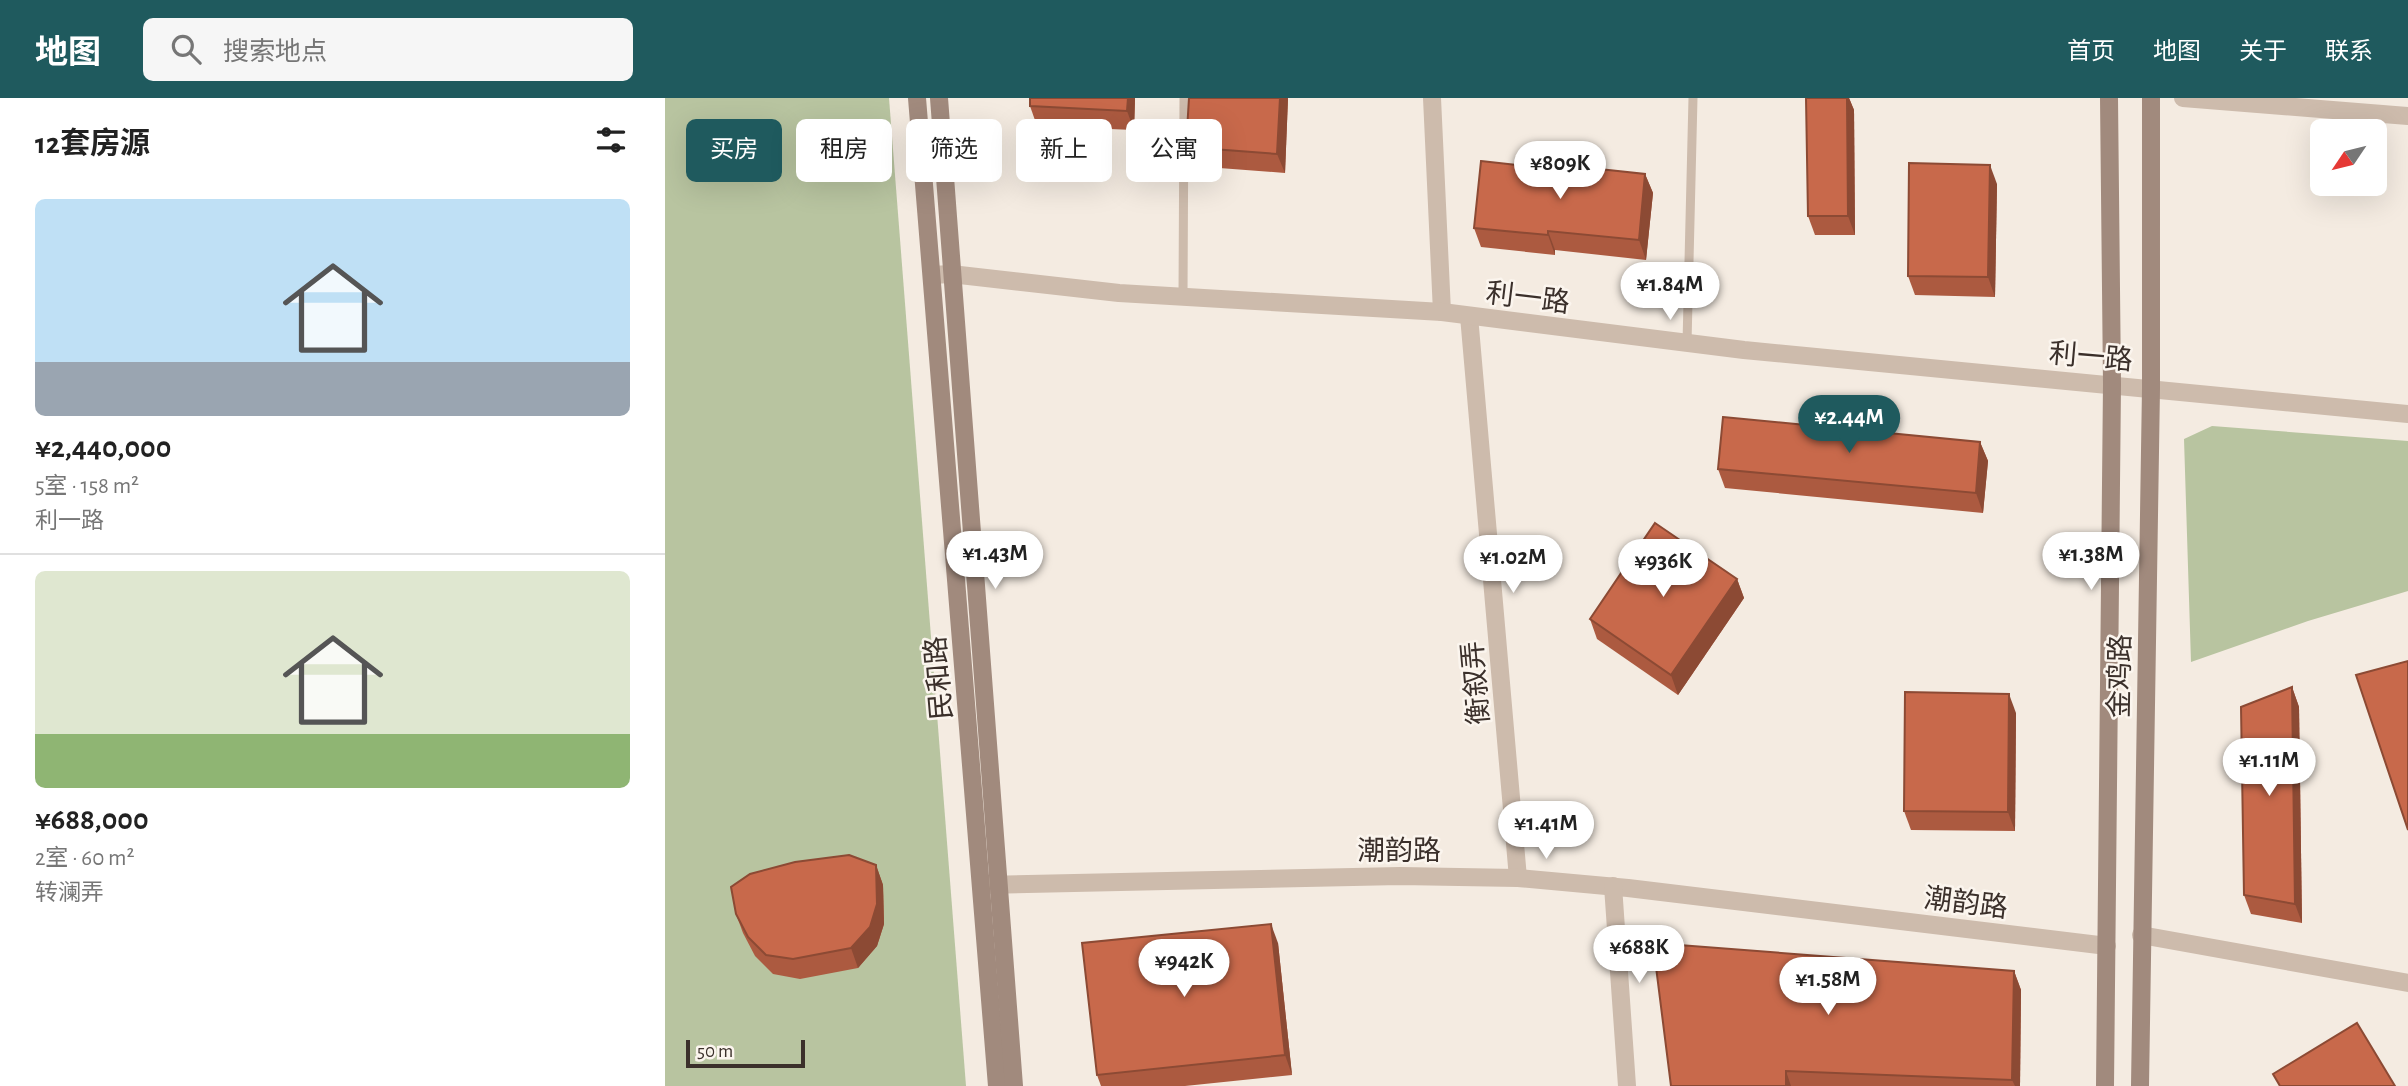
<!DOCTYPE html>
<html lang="zh">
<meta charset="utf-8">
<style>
:root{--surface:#fff;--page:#f6f6f6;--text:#222;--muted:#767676;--line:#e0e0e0;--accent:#1f5a5e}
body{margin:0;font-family:"Alegreya Sans","Noto Sans SC",sans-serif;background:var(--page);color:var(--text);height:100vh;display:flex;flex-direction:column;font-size:26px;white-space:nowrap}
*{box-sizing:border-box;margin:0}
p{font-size:23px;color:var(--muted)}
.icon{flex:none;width:38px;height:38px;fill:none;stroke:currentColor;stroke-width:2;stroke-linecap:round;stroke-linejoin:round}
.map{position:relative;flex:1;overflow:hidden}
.details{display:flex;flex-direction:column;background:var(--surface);width:665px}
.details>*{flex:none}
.top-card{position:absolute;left:21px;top:21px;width:665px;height:63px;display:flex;gap:14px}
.needle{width:46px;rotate:235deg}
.buttons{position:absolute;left:1645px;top:21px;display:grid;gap:14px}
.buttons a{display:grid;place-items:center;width:77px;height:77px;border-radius:10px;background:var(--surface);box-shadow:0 7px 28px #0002;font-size:35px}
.scale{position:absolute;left:21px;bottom:18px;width:119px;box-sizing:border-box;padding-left:7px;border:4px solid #3b302b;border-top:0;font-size:19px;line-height:24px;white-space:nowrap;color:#3b302b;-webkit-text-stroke:5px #fbf5ee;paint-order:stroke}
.price{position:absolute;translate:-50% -60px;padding:0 16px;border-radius:24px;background:#fff;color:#222;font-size:23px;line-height:46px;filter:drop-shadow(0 2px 4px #0008)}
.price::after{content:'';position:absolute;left:50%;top:42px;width:21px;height:16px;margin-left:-10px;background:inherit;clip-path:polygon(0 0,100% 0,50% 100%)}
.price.on{background:var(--accent);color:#fff}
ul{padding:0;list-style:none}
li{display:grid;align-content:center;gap:14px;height:371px;padding:0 35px}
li+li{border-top:2px solid var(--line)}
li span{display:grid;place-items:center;height:217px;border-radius:10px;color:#555}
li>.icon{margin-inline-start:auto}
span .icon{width:126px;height:126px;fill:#fffc;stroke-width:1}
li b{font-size:30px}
h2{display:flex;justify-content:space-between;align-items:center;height:84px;padding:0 35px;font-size:30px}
.pill{padding:0 24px;border-radius:10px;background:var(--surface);box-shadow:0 7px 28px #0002;font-size:24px;line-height:63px}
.pill.on{background:var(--accent);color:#fff}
header{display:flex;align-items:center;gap:42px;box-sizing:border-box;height:98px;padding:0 35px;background:var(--accent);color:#fff}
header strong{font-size:33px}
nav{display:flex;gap:38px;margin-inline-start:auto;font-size:24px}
.search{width:490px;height:63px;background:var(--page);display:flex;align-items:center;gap:18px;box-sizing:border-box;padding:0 24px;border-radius:10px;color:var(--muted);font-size:26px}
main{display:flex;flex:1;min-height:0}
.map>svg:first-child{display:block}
.green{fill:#b8c4a0}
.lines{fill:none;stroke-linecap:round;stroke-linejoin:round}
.service{stroke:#cdbbac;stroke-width:9}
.minor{stroke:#cdbbac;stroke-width:18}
.tertiary{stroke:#cdbbac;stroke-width:18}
.secondary{stroke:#a18a7d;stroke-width:18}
.wall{fill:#ac5a40}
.shaded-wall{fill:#8c4a34}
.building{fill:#c8694b;stroke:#8c4a34;stroke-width:2}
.labels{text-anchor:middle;stroke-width:5;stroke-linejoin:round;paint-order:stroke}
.street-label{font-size:28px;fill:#3b302b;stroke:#fbf5ee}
</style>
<header>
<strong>地图</strong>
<div class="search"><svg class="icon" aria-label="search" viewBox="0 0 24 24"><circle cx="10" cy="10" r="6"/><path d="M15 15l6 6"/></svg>搜索地点</div>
<nav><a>首页</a><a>地图</a><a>关于</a><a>联系</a></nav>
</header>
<main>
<section class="details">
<h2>12套房源<svg class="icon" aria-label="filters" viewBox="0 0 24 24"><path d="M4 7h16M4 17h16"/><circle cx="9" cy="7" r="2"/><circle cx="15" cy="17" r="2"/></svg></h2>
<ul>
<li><span style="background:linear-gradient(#bfe0f5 75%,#9aa5b1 0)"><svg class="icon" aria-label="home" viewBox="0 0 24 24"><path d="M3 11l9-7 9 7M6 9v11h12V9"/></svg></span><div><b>¥2,440,000</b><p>5室 · 158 m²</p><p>利一路</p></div></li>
<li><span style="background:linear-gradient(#dfe7d0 75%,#8fb573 0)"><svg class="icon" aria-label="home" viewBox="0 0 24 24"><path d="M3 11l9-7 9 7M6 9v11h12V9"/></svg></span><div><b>¥688,000</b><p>2室 · 60 m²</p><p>转澜弄</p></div></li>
</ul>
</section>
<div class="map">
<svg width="1743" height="988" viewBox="0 0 1743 988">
<rect width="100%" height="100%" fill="#f4ebe1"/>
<g class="green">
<path d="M 0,0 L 224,0 L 301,988 L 0,988 Z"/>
<path d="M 1547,328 L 1743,343 L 1743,493 L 1643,523 L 1526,564 L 1519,341 Z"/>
</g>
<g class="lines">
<g class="service">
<path d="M 518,198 L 519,0"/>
<path d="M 1022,245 L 1028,0"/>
</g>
<g class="minor">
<path d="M 767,0 L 777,214"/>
<path d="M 1518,0 L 1743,18"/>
<path d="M 804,218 L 853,780"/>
<path d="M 319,787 L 735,778 L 853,780 L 963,790 L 1442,848"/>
<path d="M 948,788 L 962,988"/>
</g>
<g class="tertiary">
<path d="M 267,177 L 286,176 L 454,195 L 777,214 L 1079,252 L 1743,316"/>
<path d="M 1476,837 L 1743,885"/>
</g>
<g class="secondary">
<path d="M 252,0 L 332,988"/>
<path d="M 274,0 L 349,988"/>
<path d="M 1440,988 L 1447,286 L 1444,0"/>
<path d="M 1475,988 L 1486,290 L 1486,0"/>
</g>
</g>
<g class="wall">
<path d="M 470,0 L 469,32 L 372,28 L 365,8 Z"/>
<path d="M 623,0 L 620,75 L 528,68 L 521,49 Z"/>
<path d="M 1141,0 L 1184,0 L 1189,12 L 1190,137 L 1150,137 L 1143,118 Z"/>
<path d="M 906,73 L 980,76 L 988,95 L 981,162 L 890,152 L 890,157 L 816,149 L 809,130 Z"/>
<path d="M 1332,86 L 1330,199 L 1250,197 L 1243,178 Z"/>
<path d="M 1315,344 L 1323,363 L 1318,415 L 1060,390 L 1053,371 Z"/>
<path d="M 1072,481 L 1079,500 L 1013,597 L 932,541 L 925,521 Z"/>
<path d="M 1627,589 L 1634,609 L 1637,825 L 1586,816 L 1579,797 Z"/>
<path d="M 1351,615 L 1350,733 L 1246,732 L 1239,713 Z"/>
<path d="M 211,767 L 218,787 L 219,826 L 212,848 L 193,870 L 135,881 L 108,876 L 90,858 L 78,835 L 71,816 Z"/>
<path d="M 613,845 L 627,977 L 520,988 L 436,988 L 432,977 Z"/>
<path d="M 1349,873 L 1356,892 L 1355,988 L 1006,988 Z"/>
</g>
<g class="shaded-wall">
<path d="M 463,0 L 470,0 L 469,32 L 462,13 Z"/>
<path d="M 615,0 L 623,0 L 620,75 L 612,56 Z"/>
<path d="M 1182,0 L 1184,0 L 1189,12 L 1190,137 L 1183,118 Z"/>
<path d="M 1325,67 L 1332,86 L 1330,199 L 1323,179 Z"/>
<path d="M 980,76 L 988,95 L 981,162 L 974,142 Z"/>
<path d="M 883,133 L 890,152 L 890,157 L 883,137 Z"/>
<path d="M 1315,344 L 1323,363 L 1318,415 L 1311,395 Z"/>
<path d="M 1072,481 L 1079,500 L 1013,597 L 1006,577 Z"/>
<path d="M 1627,589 L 1634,609 L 1637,825 L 1630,806 Z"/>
<path d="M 1344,596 L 1351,615 L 1350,733 L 1343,714 Z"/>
<path d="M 211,767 L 218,787 L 219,826 L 212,848 L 193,870 L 186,850 Z"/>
<path d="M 606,826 L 613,845 L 627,977 L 620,957 Z"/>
<path d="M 1349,873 L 1356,892 L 1355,988 L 1350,988 L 1347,982 Z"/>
<path d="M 1121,973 L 1126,988 L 1121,988 Z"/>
</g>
<g class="building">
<path d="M 365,0 L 463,0 L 462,13 L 365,8 Z"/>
<path d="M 524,0 L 615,0 L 612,56 L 521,49 Z"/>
<path d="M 1141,0 L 1182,0 L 1183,118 L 1143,118 Z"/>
<path d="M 816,63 L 906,73 L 907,68 L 980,76 L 974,142 L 883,133 L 883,137 L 809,130 Z"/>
<path d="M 1244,65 L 1325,67 L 1323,179 L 1243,178 Z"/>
<path d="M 1058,319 L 1315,344 L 1311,395 L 1053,371 Z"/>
<path d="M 990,425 L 1072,481 L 1006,577 L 925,521 Z"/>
<path d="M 1743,563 L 1743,732 L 1691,577 Z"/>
<path d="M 1627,589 L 1630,806 L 1579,797 L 1576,609 Z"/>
<path d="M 1240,594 L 1344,596 L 1343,714 L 1239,713 Z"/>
<path d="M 184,757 L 211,767 L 212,806 L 205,829 L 186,850 L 128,861 L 101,857 L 83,839 L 71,816 L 66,789 L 85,776 L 130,764 Z"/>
<path d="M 606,826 L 620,957 L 432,977 L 417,845 Z"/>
<path d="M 988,845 L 1349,873 L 1347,982 L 1121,973 L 1121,988 L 1006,988 Z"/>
<path d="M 1692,925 L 1730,988 L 1615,988 L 1608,976 Z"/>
</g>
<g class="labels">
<g class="street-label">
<text transform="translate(863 199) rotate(7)" y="10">利一路</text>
<text transform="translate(1426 258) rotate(5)" y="10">利一路</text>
<text transform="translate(1454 578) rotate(-89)" y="10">金鸡路</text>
<text transform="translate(273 580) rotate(-95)" y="10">民和路</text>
<text transform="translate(810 585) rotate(-95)" y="10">衡叙弄</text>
<text x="734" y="762">潮韵路</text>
<text transform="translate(1301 804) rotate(7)" y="10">潮韵路</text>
</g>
</g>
</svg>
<div class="buttons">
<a><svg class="needle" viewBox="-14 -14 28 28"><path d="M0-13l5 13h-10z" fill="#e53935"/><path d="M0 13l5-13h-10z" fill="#767676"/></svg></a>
</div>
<div class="scale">50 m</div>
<b class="price" style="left:895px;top:103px">¥809K</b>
<b class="price" style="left:1005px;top:224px">¥1.84M</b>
<b class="price on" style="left:1184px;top:357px">¥2.44M</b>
<b class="price" style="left:330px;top:493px">¥1.43M</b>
<b class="price" style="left:1426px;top:494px">¥1.38M</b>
<b class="price" style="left:848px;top:497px">¥1.02M</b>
<b class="price" style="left:998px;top:501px">¥936K</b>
<b class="price" style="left:1604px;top:700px">¥1.11M</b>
<b class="price" style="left:881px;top:763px">¥1.41M</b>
<b class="price" style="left:974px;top:887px">¥688K</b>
<b class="price" style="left:519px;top:901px">¥942K</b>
<b class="price" style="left:1163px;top:919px">¥1.58M</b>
<div class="top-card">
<a class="pill on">买房</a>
<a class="pill">租房</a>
<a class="pill">筛选</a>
<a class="pill">新上</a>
<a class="pill">公寓</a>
</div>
</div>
</main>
